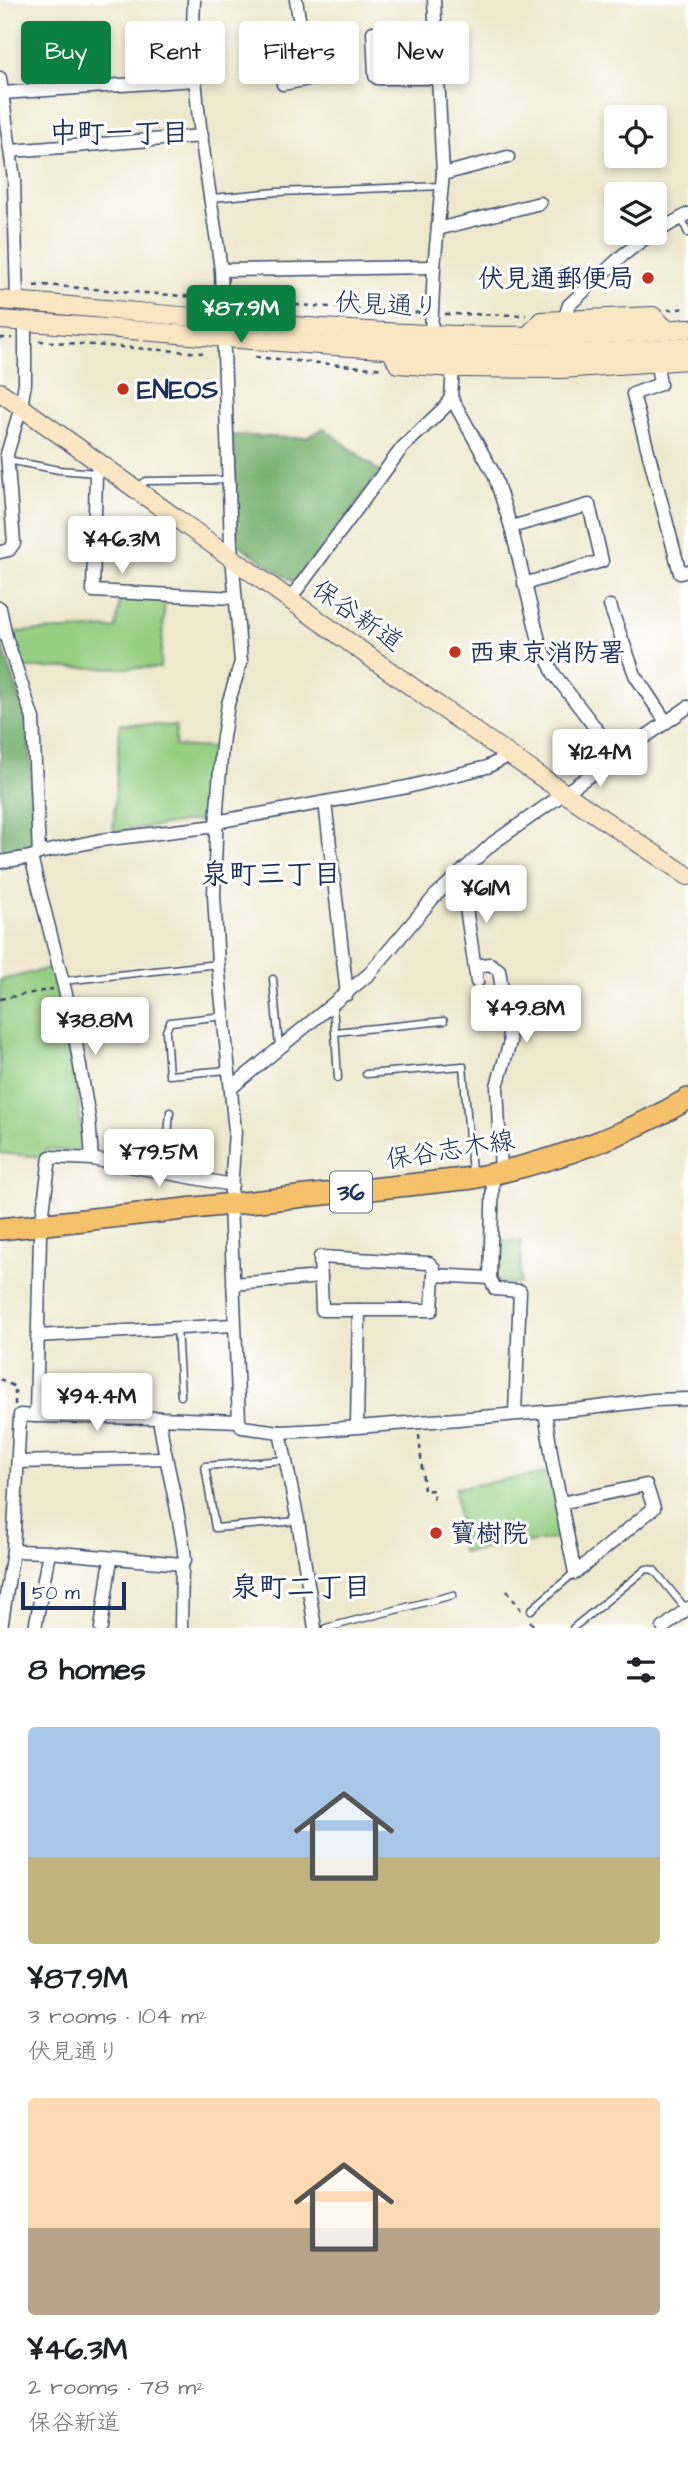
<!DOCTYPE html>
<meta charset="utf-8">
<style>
:root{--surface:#fff;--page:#f6f6f6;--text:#202124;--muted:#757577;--accent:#0b8043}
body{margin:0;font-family:"Architects Daughter","Klee One",sans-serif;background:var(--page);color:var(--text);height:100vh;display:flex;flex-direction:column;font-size:26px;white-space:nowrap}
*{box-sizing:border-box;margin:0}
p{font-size:23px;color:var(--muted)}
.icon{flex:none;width:38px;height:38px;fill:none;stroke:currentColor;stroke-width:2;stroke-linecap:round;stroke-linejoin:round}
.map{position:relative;height:1628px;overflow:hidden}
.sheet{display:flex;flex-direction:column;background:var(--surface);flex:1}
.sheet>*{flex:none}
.guide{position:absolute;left:21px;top:21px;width:648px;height:63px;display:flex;gap:14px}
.fabs{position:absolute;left:604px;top:105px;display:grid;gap:14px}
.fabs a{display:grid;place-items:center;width:63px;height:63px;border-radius:7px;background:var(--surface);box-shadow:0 4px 10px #0003;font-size:35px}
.scale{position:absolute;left:21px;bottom:18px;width:105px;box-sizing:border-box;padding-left:7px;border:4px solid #1b2f5e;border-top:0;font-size:19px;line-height:24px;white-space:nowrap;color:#1b2f5e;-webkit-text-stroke:5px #fff;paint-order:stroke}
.price{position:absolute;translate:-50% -60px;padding:0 16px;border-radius:7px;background:#fff;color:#222;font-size:23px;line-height:46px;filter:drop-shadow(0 2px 4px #0008)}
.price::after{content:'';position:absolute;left:50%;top:42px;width:21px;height:16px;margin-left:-10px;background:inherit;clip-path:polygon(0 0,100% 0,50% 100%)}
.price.active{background:var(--accent);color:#fff}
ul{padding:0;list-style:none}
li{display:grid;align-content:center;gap:14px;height:371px;padding:0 28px}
li span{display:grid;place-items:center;height:217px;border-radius:7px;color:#555}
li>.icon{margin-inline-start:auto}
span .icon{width:126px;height:126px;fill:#fffc;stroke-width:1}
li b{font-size:30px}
h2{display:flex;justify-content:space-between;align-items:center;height:84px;padding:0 28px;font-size:30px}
.tag{padding:0 24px;border-radius:7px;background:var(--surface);box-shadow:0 4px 10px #0003;font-size:24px;line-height:63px}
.tag.active{background:var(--accent);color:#fff}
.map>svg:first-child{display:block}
.green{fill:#96cf83;stroke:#587f70;stroke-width:2}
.forest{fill:#78b271;stroke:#4a7068;stroke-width:2}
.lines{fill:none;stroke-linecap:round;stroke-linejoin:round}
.service-casing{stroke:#3b4b6e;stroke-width:9}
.minor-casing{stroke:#3b4b6e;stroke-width:15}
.secondary-casing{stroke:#3b4b6e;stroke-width:20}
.primary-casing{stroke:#3b4b6e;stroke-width:24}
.path{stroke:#3b4b6e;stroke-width:2.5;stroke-dasharray:5 5;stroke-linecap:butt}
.service{stroke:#fff;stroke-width:6}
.minor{stroke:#fff;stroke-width:12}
.secondary{stroke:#fbe6c4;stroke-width:18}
.primary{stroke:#f5c16b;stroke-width:21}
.poi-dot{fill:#c8321e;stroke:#fff;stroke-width:2.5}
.labels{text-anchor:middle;stroke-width:6;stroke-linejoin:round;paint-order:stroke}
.shield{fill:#fff;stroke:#5f6d8e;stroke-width:2}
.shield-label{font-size:24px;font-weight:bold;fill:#1b2f5e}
.poi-label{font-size:26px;font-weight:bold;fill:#1b2f5e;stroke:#fff;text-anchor:start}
.street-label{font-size:26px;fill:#1b2f5e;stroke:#fff}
.neighbourhood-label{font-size:28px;font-weight:bold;fill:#1b2f5e;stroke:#fff}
</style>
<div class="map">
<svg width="688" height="1628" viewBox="0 0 688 1628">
<rect width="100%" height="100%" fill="#fff"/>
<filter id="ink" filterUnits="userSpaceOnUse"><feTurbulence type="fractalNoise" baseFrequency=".0143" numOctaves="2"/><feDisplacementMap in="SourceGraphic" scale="14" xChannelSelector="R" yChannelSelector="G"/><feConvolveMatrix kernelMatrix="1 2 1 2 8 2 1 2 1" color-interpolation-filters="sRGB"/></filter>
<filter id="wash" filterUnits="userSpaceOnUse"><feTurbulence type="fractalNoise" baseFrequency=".00686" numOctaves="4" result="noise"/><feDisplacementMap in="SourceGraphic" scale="28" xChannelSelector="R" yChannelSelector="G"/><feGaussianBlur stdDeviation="1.57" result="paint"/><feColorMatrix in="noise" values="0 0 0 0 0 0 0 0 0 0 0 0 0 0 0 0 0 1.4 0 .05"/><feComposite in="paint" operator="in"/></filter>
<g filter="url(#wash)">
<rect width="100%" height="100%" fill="#eee8cc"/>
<g class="green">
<path d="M 120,598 L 165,601 L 160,668 L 21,668 L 12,632 L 116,628 Z"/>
<path d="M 120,724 L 176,726 L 175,746 L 213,748 L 207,819 L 113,832 Z"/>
<path d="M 52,968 L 78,1097 L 83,1149 L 80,1152 L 46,1149 L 44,1157 L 0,1153 L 0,980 Z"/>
<path d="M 497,1240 L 521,1241 L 520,1284 L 500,1283 L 496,1278 Z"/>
<path d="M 548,1473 L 562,1538 L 462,1552 L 455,1488 Z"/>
</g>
<g class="forest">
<path d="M 324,428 L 380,472 L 296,584 L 235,542 L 231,435 L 296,438 L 308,437 Z"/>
<path d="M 0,640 L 28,722 L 35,846 L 28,853 L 2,856 Z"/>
</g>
</g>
<g filter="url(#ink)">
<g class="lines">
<g class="service-casing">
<g id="service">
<path d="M 212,198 L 277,192 L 443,186"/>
<path d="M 681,217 L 688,233"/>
<path d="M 8,460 L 59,470 L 96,473"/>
<path d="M 138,487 L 146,481 L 228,480"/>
<path d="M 273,979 L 279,1047"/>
<path d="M 63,981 L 218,964"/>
<path d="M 333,1005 L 335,1032 L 444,1021"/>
<path d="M 224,1016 L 170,1022 L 166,1031 L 169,1075 L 229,1070"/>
<path d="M 335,1032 L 338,1078"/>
<path d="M 366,1074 L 463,1066 L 472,1173"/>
<path d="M 165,1172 L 170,1112"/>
<path d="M 177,1328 L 181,1396"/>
<path d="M 285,1460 L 205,1466 L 215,1528 L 298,1521"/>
<path d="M 531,1610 L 574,1573"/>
<path d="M 326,1628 L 453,1595"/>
<path d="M 573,1628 L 646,1569 L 654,1570 L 686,1609"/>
</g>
</g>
<g class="minor-casing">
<g id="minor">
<path d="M 194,0 C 189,90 209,181 221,270 L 231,544 L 241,662 L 228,704 L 222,744 L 217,809 L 214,895 L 218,964 L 235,1131 L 230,1204 L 239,1421 L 242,1427 L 280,1432 L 320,1430 L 582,1409 L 654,1400 L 688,1399"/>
<path d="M 435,34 L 373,32 L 375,76 L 377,78 L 438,78"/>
<path d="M 0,78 L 14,179 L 17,301"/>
<path d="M 283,84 L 309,79 L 296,0"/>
<path d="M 2,93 L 195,80"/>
<path d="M 11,151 L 202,136"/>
<path d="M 443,174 L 508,157"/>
<path d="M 438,229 L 540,203"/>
<path d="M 221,270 L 434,267"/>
<path d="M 564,319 L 569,305 L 623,255 L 644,239 L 688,214"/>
<path d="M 431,333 L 434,267 L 443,174 L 434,0"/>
<path d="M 657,364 L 660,384 L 633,394 L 680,573 L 688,571"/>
<path d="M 451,397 L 494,474 L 511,527 L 540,645 L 554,674 L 617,756"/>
<path d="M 101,466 L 96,473 L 93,591 L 235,598"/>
<path d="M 511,527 L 589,505 L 602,561 L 524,584"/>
<path d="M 0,552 L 9,550 L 14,543 L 7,454 L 21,407 L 25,383 L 25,321"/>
<path d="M 290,599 L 402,448 L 445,407 L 451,397 L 453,368"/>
<path d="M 610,606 L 635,675 L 666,722"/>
<path d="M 0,608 L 6,637 L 33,719 L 39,853 L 31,857 L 0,862"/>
<path d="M 325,802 L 347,994"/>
<path d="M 216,822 L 407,787 L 487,767 L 510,755"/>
<path d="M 39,853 L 101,840 L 216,826"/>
<path d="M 461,874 L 477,982"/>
<path d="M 475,966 L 490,964 L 499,970 L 510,1042 L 497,1086 L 501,1172"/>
<path d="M 231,1088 L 369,974 L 435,896 L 493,843 L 688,707"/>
<path d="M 92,1159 L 232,1185"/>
<path d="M 493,1174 L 490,1278 L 495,1289 L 520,1291 L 515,1413"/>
<path d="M 233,1284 L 321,1277"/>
<path d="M 359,1310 L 432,1310 L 434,1275"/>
<path d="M 37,1336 L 234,1325"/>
<path d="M 545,1412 L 553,1465 L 575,1573 L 654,1508 L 646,1485 L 561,1503"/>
<path d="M 36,1416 L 159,1418"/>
<path d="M 357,1426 L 359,1310 L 322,1310 L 320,1257 L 429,1263 L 434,1268 L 434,1275 L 490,1278"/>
<path d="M 280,1432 L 298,1521 L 315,1628"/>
<path d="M 18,1462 L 165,1458"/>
<path d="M 13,1551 L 49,1552 L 35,1628"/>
<path d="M 49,1552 L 182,1564 L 185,1560 C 180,1512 166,1466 159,1418 L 239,1421"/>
<path d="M 1,1628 L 13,1551 L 20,1415 L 36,1416 L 40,1235 L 50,1157 L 92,1159 L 89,1118 L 71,1014 L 31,857"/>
<path d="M 101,1628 L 111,1558"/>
<path d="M 181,1628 L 182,1564"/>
<path d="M 663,1628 L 688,1608"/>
</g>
</g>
<g class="secondary-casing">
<g id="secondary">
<path d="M 0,300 C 228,318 459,351 688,328"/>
<path d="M 0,320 C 229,335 458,368 688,346"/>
<path d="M 529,335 L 541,321 L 653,316 L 667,330"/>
<path d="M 391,350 L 398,364 L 453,368 L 561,369 L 688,360"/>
<path d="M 0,392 C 228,554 454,722 688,876"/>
</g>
</g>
<g class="primary-casing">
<path id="primary" d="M 0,1229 L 473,1178 C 549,1163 621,1138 688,1099"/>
</g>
<g class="path">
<path d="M 34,286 L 43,285 L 196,297 L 208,300"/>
<path d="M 235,304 L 266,303 L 421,313"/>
<path d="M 668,310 L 688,308"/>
<path d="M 445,314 L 526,315"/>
<path d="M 0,338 L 12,338"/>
<path d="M 39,341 L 203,353"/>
<path d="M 255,357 L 384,369"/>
<path d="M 0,999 L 53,989"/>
<path d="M 0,1379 L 15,1387 L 15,1405"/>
<path d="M 419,1435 L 424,1491 L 433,1490 L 434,1502"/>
<path d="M 507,1590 L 521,1610"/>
<path d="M 530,1621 L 535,1628"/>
</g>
<use href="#service" class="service"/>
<use href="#minor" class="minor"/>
<use href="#secondary" class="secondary"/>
<use href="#primary" class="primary"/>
</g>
</g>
<g class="poi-dot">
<circle cx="648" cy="278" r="7"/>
<circle cx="123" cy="389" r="7"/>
<circle cx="455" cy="652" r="7"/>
<circle cx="436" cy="1533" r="7"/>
</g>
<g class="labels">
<rect class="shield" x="330" y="1171.5" width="42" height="41" rx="5"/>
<g class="shield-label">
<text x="351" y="1200">36</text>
</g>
<g class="poi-label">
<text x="634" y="287" text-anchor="end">伏見通郵便局</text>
<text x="137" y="398">ENEOS</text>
<text x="469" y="661">西東京消防署</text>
<text x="450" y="1542">寶樹院</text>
</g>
<g class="street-label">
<text transform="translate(387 304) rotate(3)" y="9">伏見通り</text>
<text transform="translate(358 615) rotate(35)" y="9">保谷新道</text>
<text transform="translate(450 1149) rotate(-9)" y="9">保谷志木線</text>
</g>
<g class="neighbourhood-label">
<text x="119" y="142">中町一丁目</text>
<text x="271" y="883">泉町三丁目</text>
<text x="301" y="1596">泉町二丁目</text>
</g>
</g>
</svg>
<div class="fabs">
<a><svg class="icon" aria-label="locate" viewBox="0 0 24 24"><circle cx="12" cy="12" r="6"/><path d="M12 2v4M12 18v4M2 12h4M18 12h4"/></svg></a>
<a><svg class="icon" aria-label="layers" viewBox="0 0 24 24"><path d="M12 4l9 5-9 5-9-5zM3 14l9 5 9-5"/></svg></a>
</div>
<div class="scale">50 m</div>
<b class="price active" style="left:241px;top:345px">¥87.9M</b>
<b class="price" style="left:122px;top:576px">¥46.3M</b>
<b class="price" style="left:600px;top:789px">¥124M</b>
<b class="price" style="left:486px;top:925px">¥61M</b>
<b class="price" style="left:526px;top:1045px">¥49.8M</b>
<b class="price" style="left:95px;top:1057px">¥38.8M</b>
<b class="price" style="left:159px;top:1189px">¥79.5M</b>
<b class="price" style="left:97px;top:1433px">¥94.4M</b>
<div class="guide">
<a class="tag active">Buy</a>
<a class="tag">Rent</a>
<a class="tag">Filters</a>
<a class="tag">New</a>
</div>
</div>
<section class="sheet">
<h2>8 homes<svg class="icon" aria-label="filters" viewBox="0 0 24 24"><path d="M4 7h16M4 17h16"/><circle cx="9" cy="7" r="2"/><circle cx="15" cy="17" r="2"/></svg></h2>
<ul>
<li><span style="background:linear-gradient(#a9c7e8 60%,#c2b280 0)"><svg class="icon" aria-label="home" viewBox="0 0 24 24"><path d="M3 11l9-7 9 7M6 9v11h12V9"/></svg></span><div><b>¥87.9M</b><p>3 rooms · 104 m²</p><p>伏見通り</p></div></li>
<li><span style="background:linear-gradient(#ffd9b3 60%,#b9a48a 0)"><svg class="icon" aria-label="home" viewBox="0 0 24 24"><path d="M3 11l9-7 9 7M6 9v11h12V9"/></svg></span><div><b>¥46.3M</b><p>2 rooms · 78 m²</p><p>保谷新道</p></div></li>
</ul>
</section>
